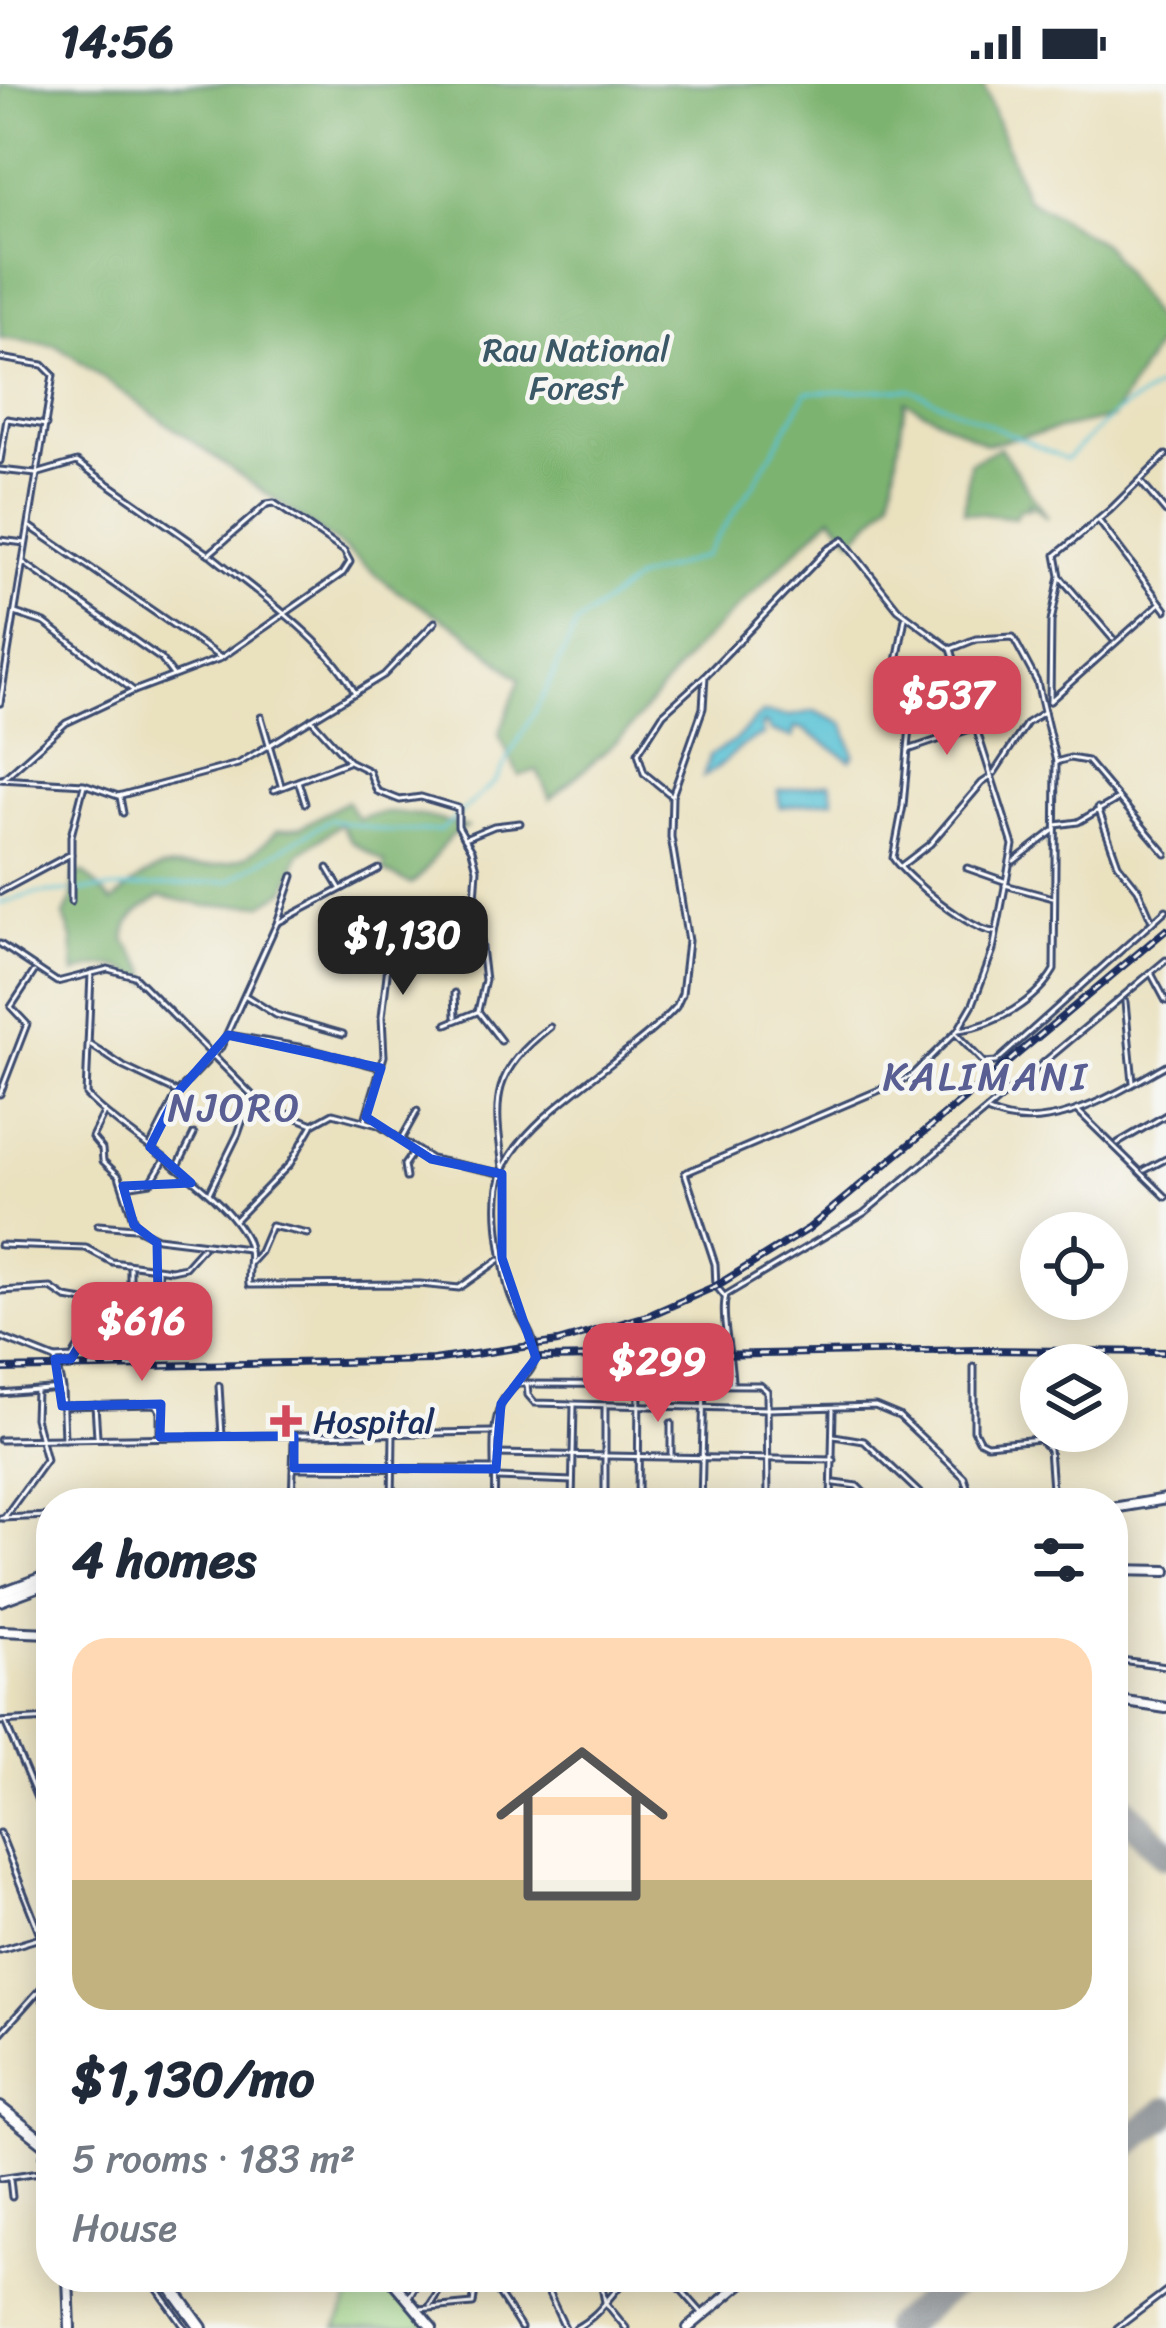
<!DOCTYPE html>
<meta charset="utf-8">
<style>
:root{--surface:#fff;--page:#f2f2f3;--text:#1f2937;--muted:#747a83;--accent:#d1495b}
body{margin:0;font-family:Sriracha,sans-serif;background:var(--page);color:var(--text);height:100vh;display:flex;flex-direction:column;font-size:45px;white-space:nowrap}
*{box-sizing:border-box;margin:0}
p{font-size:39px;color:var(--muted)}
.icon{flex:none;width:66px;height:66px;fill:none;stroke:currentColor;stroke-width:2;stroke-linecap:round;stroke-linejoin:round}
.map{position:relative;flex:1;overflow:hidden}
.side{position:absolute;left:36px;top:1404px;width:1092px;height:804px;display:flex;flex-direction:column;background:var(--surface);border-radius:48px;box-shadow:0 6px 30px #0003}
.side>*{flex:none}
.buttons{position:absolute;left:1020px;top:1128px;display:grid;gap:24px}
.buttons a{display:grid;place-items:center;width:108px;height:108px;border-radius:50%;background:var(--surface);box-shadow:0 6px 30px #0003;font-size:60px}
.price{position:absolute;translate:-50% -102px;padding:0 27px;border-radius:24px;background:var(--accent);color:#fff;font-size:39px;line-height:78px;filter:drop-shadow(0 3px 6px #0008)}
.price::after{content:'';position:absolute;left:50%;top:72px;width:36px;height:27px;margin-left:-18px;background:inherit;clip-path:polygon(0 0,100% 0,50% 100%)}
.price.on{background:#222;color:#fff}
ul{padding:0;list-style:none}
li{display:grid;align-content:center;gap:24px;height:636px;padding:0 36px}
li span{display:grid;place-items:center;height:372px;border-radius:36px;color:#555}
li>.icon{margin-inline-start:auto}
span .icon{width:216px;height:216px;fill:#fffc;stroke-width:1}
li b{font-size:51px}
h2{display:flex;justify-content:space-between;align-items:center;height:144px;padding:0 36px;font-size:51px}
.status{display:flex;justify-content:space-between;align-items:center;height:84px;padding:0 60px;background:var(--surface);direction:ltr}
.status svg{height:33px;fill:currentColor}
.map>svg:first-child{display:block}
.green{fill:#9cd182;stroke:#5c8070;stroke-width:3}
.forest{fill:#7db370;stroke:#4c7167;stroke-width:3}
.water{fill:#59c2d5;stroke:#3a789a;stroke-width:3}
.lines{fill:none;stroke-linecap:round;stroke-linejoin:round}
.stream{stroke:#59c2d5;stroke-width:3}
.runway{stroke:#82888e;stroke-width:30}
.street-casing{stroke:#3a4a6d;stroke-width:9}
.secondary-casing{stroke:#3a4a6d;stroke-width:14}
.highway-casing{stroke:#3a4a6d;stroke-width:16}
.street{stroke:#fff;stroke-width:3}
.secondary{stroke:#fff;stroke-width:8}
.highway{stroke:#fff;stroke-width:10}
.rail-casing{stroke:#1b2f5e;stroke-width:8}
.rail{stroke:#f6f6f2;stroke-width:3;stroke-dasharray:9;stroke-linecap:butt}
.marked{fill:none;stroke:#1d4ed8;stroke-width:9;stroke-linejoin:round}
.poi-dot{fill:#d1495b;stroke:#f6f6f2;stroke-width:4.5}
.labels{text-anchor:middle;stroke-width:9;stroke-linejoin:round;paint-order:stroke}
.park-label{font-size:33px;fill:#3b5867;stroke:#f6f6f2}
.poi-label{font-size:33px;fill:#1b2f5e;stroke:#f6f6f2;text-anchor:start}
.quarter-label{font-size:39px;letter-spacing:3px;fill:#595e93;stroke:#f6f6f2}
</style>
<div class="status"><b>14:56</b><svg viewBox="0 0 49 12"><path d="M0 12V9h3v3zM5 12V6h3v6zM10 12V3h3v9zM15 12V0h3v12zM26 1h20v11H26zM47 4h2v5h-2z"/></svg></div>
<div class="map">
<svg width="1166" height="2244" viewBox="0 0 1166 2244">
<rect width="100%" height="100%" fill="#f6f6f2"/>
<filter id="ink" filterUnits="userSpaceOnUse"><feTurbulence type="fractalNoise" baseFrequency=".00833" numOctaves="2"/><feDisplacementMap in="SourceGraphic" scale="24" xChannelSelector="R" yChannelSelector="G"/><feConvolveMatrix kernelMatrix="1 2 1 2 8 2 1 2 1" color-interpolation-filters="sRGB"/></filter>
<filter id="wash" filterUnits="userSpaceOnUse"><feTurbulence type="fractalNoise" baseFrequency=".004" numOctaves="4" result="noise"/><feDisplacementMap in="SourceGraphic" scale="48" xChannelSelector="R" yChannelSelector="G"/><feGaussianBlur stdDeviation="2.7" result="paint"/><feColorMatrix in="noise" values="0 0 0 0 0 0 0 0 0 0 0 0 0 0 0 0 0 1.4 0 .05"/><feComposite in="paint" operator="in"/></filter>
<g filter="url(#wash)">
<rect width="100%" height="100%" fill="#eae1bf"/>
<path class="green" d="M 360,2193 L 384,2193 L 429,2244 L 336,2244 Z"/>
<g class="forest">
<path d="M 0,0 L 983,0 L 1026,114 L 1106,162 L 1164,249 L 1112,334 L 986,360 L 905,317 L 891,415 L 853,456 L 832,432 L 692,568 L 625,650 L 550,715 L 537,686 L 519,692 L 499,651 L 520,595 L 465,548 L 395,506 L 345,465 L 57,262 L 0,254 Z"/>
<path d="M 1000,363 L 1047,434 L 1028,418 L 1029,425 L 1019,425 L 1015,434 L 964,428 L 970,379 Z"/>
<path d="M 347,717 L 358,735 C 393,722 431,733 466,743 C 438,754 434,785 411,800 L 384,787 L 385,779 L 351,757 L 341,740 L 299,770 L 286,806 L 263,820 L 207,822 L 160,812 C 140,825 127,831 125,856 L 147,886 L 149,899 C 125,881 104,876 75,890 L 72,854 L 64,832 L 72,814 L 74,790 L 84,789 L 113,818 C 125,806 144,790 161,784 C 170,782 182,783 191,783 C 228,783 253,775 277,746 L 301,743 Z"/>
</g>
<g class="water">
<path d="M 814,627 L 844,640 L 854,671 L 850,676 L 803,645 L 795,643 L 792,654 L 771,647 L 765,639 L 761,642 L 763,651 C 738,659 725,682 703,693 L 710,671 L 733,658 L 762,629 L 792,632 Z"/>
<path d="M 830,699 L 834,716 L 780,723 L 778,707 Z"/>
</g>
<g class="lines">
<g class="stream">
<path d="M 75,807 L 229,797 L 330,736 L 387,747 L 440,747 L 495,698 L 545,609 L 577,540 L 636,495 L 704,472 L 754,400 L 807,308 L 910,305 L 1066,375 L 1114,330 L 1166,298"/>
<path d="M 0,820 L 33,810 L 68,807"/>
</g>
<g class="runway">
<path d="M 1113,1715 L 1166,1770"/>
<path d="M 1113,2070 L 1166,2028"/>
<path d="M 897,2244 L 960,2193"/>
</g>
</g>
</g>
<g filter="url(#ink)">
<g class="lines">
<g class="street-casing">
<g id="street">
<path d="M 0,274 L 43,281 L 53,291 L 0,619"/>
<path d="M 0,377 L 7,335 L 46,341"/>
<path d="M 0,386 L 36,390 L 77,378 L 209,470 L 267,420 L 274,419 L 344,467 L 350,478 L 343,489 L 221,574 L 134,607 L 66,639 L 3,695"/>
<path d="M 1140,397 L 1166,428"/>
<path d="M 1099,437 L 1166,526"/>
<path d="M 31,443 L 221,574"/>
<path d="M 0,456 L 25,459"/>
<path d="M 212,472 C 255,507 331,559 355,609"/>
<path d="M 24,479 L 161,575 L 173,591"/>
<path d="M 1061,494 L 1113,555"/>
<path d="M 15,529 L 45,539 L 134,607"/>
<path d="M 905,534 L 896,583 L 911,631 L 903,722 L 893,774 C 907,795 970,846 994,848"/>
<path d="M 951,565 L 976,555 L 1013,553 L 1037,598 L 1056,678 L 1054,886 C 1036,917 995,942 959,946"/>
<path d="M 1050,617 L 1051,538 L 1060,492 L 1056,471 L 1110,426 L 1166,371"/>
<path d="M 1050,617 L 1159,520"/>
<path d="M 261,633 L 281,701"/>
<path d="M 311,635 L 349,677 L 369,687 L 377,707 L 400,716 L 421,713 L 458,724 L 458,742 L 472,766 L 477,785 L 475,815 L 485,896 L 478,927 L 501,957"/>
<path d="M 908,666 L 973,644"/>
<path d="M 1056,678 L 1070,674 L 1087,677 L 1166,770"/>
<path d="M 994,689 L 1027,639 L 1044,628"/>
<path d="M 0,695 L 84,700 L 118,712 L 238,680 L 384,591 L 435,538"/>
<path d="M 298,697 L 305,719"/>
<path d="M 274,706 L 347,678"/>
<path d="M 671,711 L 644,689 L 638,669 L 663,630 L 704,593"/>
<path d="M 120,713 L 123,729"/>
<path d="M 1098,724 L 1118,780 L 1138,805 L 1151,835"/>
<path d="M 1056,741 L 1078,738 L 1118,715"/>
<path d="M 465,754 L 494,742 L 520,739"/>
<path d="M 1014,777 L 1053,747"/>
<path d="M 901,782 L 930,760 L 982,699 L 991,693"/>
<path d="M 328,784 L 340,804"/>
<path d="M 967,784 L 1004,797"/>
<path d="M 1005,801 L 1053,814"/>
<path d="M 0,808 L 71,770"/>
<path d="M 71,818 L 71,752 L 84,701"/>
<path d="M 451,821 L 447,848 L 457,877"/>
<path d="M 279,838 L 379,785"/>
<path d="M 0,860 L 57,898 L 108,885 L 134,892 L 260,1019 L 313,1040 L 333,1029 L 378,1041 L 431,1075 L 500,1089"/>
<path d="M 91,889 L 86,1011 C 129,1056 219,1101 246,1155 C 253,1170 247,1187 249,1201 L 420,1200 L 459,1204 L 499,1176"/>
<path d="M 1151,889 L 1166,917"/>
<path d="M 455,909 L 456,933"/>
<path d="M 246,912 L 276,931 L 343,950"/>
<path d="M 1125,918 L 1133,998"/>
<path d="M 447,940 L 477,928"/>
<path d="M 956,950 L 984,979 L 996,978 L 1166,826"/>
<path d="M 229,951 L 310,965 L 378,983"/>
<path d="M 91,961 L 124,983 L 177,1008"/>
<path d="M 0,1010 L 27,940 L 11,923 L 34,888"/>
<path d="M 1077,1026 L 1166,1113"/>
<path d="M 989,1028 C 1048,1054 1117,1009 1166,981"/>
<path d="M 104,1029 L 92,1053 L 102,1065 L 103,1077 L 119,1092 L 136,1144 L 157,1154 L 248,1165"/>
<path d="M 365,1036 L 384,972 L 382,933 L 389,873 L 410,829 L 430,816 L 451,819 L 474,815"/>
<path d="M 401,1056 L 417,1027"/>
<path d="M 1118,1059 L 1166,1031"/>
<path d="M 150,1063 L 178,1008 L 221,963 L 277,839 L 293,792"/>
<path d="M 503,1083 C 493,1012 492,989 550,943"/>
<path d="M 177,1084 L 194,1050"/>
<path d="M 1145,1086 L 1166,1075"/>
<path d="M 406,1094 L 404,1081 L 413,1068"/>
<path d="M 125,1102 L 151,1098 L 163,1078"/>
<path d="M 209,1109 L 238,1050 L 251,1013"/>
<path d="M 235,1136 L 290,1080 L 312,1042"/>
<path d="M 98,1141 L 134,1144"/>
<path d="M 0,1161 L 86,1164 L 112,1178 L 171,1186 L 185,1183 L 202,1164"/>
<path d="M 251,1178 L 260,1168 L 271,1142 L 308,1150"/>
<path d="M 130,1184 L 130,1210"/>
<path d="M 0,1207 L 51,1204 L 66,1214 L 96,1219 L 99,1228 L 94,1237"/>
<path d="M 0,1253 L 55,1275 L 62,1304 L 64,1355"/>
<path d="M 55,1275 L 72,1274 L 93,1239 L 116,1231 L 126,1214 L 158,1237"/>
<path d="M 149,1275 L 159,1255 L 158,1187"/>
<path d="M 974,1283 L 974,1346 L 979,1356 L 987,1360 L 1039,1355 L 1049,1365 L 1053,1419"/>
<path d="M 518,1300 L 760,1301 L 767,1307 L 768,1419"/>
<path d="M 527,1300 L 528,1311 L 535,1319 L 769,1325 L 875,1322 L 899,1332 L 964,1393 L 972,1419"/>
<path d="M 732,1300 C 732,1274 720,1233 726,1211 L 864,1129 L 1166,876"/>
<path d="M 219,1302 L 222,1352"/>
<path d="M 0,1309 L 61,1304"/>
<path d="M 95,1321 L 97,1352"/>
<path d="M 62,1322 L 156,1320 L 160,1327 L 160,1352"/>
<path d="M 834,1352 L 864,1357 L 930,1419"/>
<path d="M 0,1356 L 493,1348"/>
<path d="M 496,1370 L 834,1376"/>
<path d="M 671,1371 L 671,1339"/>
<path d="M 294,1384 L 495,1385"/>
<path d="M 497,1394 L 572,1397"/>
<path d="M 835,1399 L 857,1402 L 874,1419"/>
<path d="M 292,1416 L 377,1419"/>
<path d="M 292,1419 L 294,1354"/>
<path d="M 392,1419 L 393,1350"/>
<path d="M 494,1419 C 497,1387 488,1349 502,1318 C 510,1302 532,1293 535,1275 C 539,1256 518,1232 512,1215 C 506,1201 504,1185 502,1170 C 498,1146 494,1111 503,1087 C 523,1032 634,971 676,923 L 682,910 L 688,857 L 671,753 L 672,712 L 703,624 L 705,592 L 828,465 L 843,456 L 898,525 L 951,565 L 1013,761 L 993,866 L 973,920 L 958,946 L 910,993 L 685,1089 L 715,1180 L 716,1202 L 725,1213"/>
<path d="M 572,1419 L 574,1321"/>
<path d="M 605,1419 L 605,1321"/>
<path d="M 638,1419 L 639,1301"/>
<path d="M 701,1419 L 704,1302"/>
<path d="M 831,1419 L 833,1326"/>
<path d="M 960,1419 L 971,1408"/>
<path d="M 0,1434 L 51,1432"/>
<path d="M 4,1434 L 46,1376 L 35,1334 L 36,1307"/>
<path d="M 1113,1575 L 1166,1582"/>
<path d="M 0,1638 L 50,1635"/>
<path d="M 5,1638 L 47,1738"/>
<path d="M 0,1749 L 51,1878"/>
<path d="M 0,1866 L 40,1854"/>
<path d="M 40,1907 L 51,1938"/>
<path d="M 0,1950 L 51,1893"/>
<path d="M 0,2094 L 46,2087"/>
<path d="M 10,2095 L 12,2113"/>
<path d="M 149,2193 L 185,2244"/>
<path d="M 488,2193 L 521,2244"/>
<path d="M 541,2193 L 565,2244"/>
<path d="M 600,2193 L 605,2218 L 626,2244"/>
<path d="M 670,2193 L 702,2229"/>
<path d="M 409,2213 L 420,2193"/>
<path d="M 430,2221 L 448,2193"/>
<path d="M 419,2225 L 473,2220 L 475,2205 L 457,2193"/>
<path d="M 576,2244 C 600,2231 609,2212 628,2193"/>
<path d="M 1117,2244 L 1166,2207"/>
</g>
</g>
<g class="secondary-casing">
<g id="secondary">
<path d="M 1113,1424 L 1166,1415"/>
<path d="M 1113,1486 L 1166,1487"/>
<path d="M 0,1509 L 51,1490"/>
<path d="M 0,1517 L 51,1498"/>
<path d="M 0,1547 L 51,1549"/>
<path d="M 1113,1616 L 1166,1624"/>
<path d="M 68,2193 L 70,2244"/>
<path d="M 389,2193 L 432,2244"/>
<path d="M 688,2244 L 749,2193"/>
</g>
</g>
<g class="highway-casing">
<g id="highway">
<path d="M 0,2024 L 51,2064"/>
<path d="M 51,2066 L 46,2072 L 51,2088"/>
<path d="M 164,2193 L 201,2244"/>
</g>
</g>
<use href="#street" class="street"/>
<use href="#secondary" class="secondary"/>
<use href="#highway" class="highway"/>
<g class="rail-casing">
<g id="rail">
<path d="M 542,1274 L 978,1266 L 1166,1268"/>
<path d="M 0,1285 L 433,1276 L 558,1258 L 650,1231 L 716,1202 L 808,1145 L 1166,846"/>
</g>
</g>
<use href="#rail" class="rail"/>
</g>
</g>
<path class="marked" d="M 228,951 L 381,984 L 366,1033 L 431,1075 L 502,1090 L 502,1174 L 536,1274 L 501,1320 L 496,1385 L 294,1384 L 294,1352 L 160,1353 L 161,1320 L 62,1322 L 55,1275 L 71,1275 L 93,1239 L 116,1234 L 126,1214 L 158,1212 L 157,1159 L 134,1141 L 123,1102 L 191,1099 L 150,1063 L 178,1008 Z"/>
<path class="poi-dot" d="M280 1319h12v12h12v12h-12v12h-12v-12h-12v-12h12z"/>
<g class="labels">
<g class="park-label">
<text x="576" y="277">Rau National<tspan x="576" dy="38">Forest</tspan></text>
</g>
<g class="poi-label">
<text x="313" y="1349">Hospital</text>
</g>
<g class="quarter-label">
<text x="986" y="1006">KALIMANI</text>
<text x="235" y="1037">NJORO</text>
</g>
</g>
</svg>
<div class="buttons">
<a><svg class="icon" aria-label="locate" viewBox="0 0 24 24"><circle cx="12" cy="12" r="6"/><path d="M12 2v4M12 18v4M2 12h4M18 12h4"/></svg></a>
<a><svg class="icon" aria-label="layers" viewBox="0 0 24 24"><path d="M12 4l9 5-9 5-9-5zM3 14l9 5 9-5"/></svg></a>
</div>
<b class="price" style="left:947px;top:674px">$537</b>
<b class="price on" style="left:403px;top:914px">$1,130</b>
<b class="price" style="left:142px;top:1300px">$616</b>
<b class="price" style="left:658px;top:1341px">$299</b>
<section class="side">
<h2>4 homes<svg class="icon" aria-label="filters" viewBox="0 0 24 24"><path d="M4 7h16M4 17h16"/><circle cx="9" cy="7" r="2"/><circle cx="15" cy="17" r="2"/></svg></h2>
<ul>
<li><span style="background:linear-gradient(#ffd9b3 65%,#c2b280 0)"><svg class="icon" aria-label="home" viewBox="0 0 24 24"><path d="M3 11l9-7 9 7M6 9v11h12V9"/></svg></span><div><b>$1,130/mo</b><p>5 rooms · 183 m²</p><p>House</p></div></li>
</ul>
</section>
</div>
